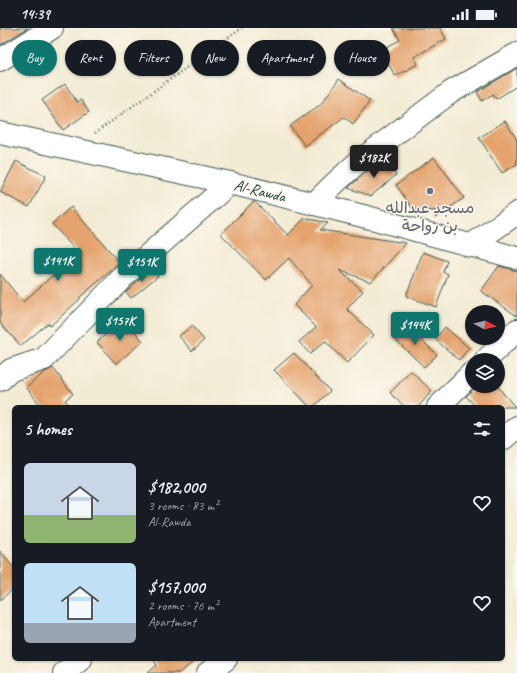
<!DOCTYPE html>
<meta charset="utf-8">
<style>
:root{--surface:#171b24;--page:#20242c;--text:#f1f3f6;--muted:#9ea1a6;--accent:#0f766e}
body{margin:0;font-family:Caveat,"Playpen Sans Arabic",sans-serif;background:var(--page);color:var(--text);height:100vh;display:flex;flex-direction:column;font-size:15px;white-space:nowrap}
*{box-sizing:border-box;margin:0}
p{font-size:13px;color:var(--muted)}
.icon{flex:none;width:22px;height:22px;fill:none;stroke:currentColor;stroke-width:2;stroke-linecap:round;stroke-linejoin:round}
.map{position:relative;flex:1;overflow:hidden}
.details{position:absolute;left:12px;top:377px;width:493px;height:256px;display:flex;flex-direction:column;background:var(--surface);border-radius:6px;box-shadow:0 1px 3px #0004}
.details>*{flex:none}
.top-card{position:absolute;left:12px;top:12px;width:493px;height:36px;display:flex;gap:8px}
.needle{width:26px;rotate:97deg}
.buttons{position:absolute;left:465px;top:277px;display:grid;gap:8px}
.buttons a{display:grid;place-items:center;width:40px;height:40px;border-radius:50%;background:var(--surface);box-shadow:0 1px 3px #0004;font-size:20px}
.price{position:absolute;translate:-50% -34px;padding:0 9px;border-radius:4px;background:var(--accent);color:#fff;font-size:13px;line-height:26px;filter:drop-shadow(0 1px 2px #0008)}
.price::after{content:'';position:absolute;left:50%;top:24px;width:12px;height:9px;margin-left:-6px;background:inherit;clip-path:polygon(0 0,100% 0,50% 100%)}
.price.active{background:#222;color:#fff}
ul{padding:0;list-style:none}
li{display:flex;align-items:center;gap:12px;height:100px;padding:0 12px}
li span{display:grid;place-items:center;flex:none;width:112px;height:80px;border-radius:6px;color:#555}
li>.icon{margin-inline-start:auto}
span .icon{width:48px;height:48px;fill:#fffc;stroke-width:1}
li b{font-size:17px}
h2{display:flex;justify-content:space-between;align-items:center;height:48px;padding:0 12px;font-size:17px}
.tag{padding:0 14px;border-radius:18px;background:var(--surface);box-shadow:0 1px 3px #0004;font-size:14px;line-height:36px}
.tag.active{background:var(--accent);color:#fff}
.status{display:flex;justify-content:space-between;align-items:center;height:28px;padding:0 20px;background:var(--surface);direction:ltr}
.status svg{height:11px;fill:currentColor}
.map>svg:first-child{display:block}
.building{fill:#e4a36d}
.lines{fill:none;stroke-linecap:round;stroke-linejoin:round}
.minor-casing{stroke:#3f574c;stroke-width:24}
.path{stroke:#3f574c;stroke-width:2.5;stroke-dasharray:1 3;stroke-linecap:butt}
.minor{stroke:#fff;stroke-width:22}
.worship-dot{fill:#6b7280;stroke:#fbf7ec;stroke-width:1.5}
.labels{text-anchor:middle;stroke-width:3;stroke-linejoin:round;paint-order:stroke}
.street-label{font-size:16px;fill:#1f3d34;stroke:#fbf7ec}
.worship-label{font-size:16px;fill:#5b616d;stroke:#fbf7ec}
</style>
<div class="status"><b>14:39</b><svg viewBox="0 0 49 12"><path d="M0 12V9h3v3zM5 12V6h3v6zM10 12V3h3v9zM15 12V0h3v12zM26 1h20v11H26zM47 4h2v5h-2z"/></svg></div>
<div class="map">
<svg width="517" height="645" viewBox="0 0 517 645">
<rect width="100%" height="100%" fill="#fbf7ec"/>
<filter id="ink" filterUnits="userSpaceOnUse"><feTurbulence type="fractalNoise" baseFrequency=".025" numOctaves="2"/><feDisplacementMap in="SourceGraphic" scale="8" xChannelSelector="R" yChannelSelector="G"/><feConvolveMatrix kernelMatrix="1 2 1 2 8 2 1 2 1" color-interpolation-filters="sRGB"/></filter>
<filter id="wash" filterUnits="userSpaceOnUse"><feTurbulence type="fractalNoise" baseFrequency=".012" numOctaves="4" result="noise"/><feDisplacementMap in="SourceGraphic" scale="16" xChannelSelector="R" yChannelSelector="G"/><feGaussianBlur stdDeviation="0.9" result="paint"/><feColorMatrix in="noise" values="0 0 0 0 0 0 0 0 0 0 0 0 0 0 0 0 0 1.4 0 .05"/><feComposite in="paint" operator="in"/></filter>
<g filter="url(#wash)">
<rect width="100%" height="100%" fill="#f3ecd5"/>
<g id="blocks">
<g class="building">
<path d="M 0,0 L 28,0 L 0,17 Z"/>
<path d="M 393,0 L 440,0 L 446,11 L 414,29 L 418,36 L 395,48 L 381,22 L 400,12 Z"/>
<path d="M 517,40 L 517,58 L 496,71 L 493,66 L 482,73 L 477,64 Z"/>
<path d="M 339,51 L 370,73 L 353,96 L 344,89 L 305,118 L 290,98 L 321,76 Z"/>
<path d="M 65,56 L 77,74 L 81,72 L 89,84 L 63,102 L 42,72 Z"/>
<path d="M 505,93 L 517,112 L 517,136 L 502,145 L 479,110 Z"/>
<path d="M 434,129 L 464,170 L 435,190 L 440,178 L 435,183 L 413,181 L 396,157 Z"/>
<path d="M 383,131 L 396,147 L 371,168 L 348,160 L 366,144 Z"/>
<path d="M 16,133 L 46,148 L 29,179 L 0,164 Z"/>
<path d="M 253,174 L 255,174 L 288,207 L 305,190 L 328,195 L 320,202 L 406,215 L 371,254 L 339,242 L 363,263 L 347,281 L 374,307 L 347,335 L 325,313 L 310,326 L 299,314 L 316,299 L 294,277 L 312,257 L 289,230 L 266,252 L 221,206 Z"/>
<path d="M 71,179 L 120,235 L 79,270 L 80,271 L 50,298 L 48,295 L 21,318 L 0,295 L 0,246 L 23,274 L 78,225 L 52,196 Z"/>
<path d="M 423,224 L 447,233 L 443,244 L 448,246 L 436,279 L 406,268 Z"/>
<path d="M 499,238 L 517,243 L 517,288 L 481,263 Z"/>
<path d="M 152,240 L 158,248 L 131,270 L 126,264 Z"/>
<path d="M 124,291 L 143,313 L 116,336 L 97,314 Z"/>
<path d="M 405,297 L 420,310 L 437,327 L 424,339 L 394,310 Z"/>
<path d="M 192,298 L 204,312 L 192,323 L 179,308 Z"/>
<path d="M 445,299 L 469,320 L 459,332 L 435,311 Z"/>
<path d="M 294,325 L 330,363 L 313,379 L 310,379 L 274,342 Z"/>
<path d="M 53,340 L 73,366 L 65,372 L 70,379 L 42,379 L 26,359 L 45,344 Z"/>
<path d="M 411,343 L 432,363 L 418,379 L 405,379 L 390,365 Z"/>
<path d="M 477,358 L 497,358 L 515,379 L 476,379 L 466,368 Z"/>
<path d="M 0,523 L 14,540 L 14,560 L 0,572 Z"/>
<path d="M 153,631 L 197,631 L 179,645 L 148,645 L 157,637 Z"/>
</g>
</g>
</g>
<g filter="url(#ink)">
<use href="#blocks" fill-opacity="0" stroke="#3f574c" stroke-width="1"/>
<g class="lines">
<g class="minor-casing">
<g id="minor">
<path d="M 0,32 L 52,0"/>
<path d="M 0,105 L 230,155 L 371,190 L 517,230"/>
<path d="M 314,176 L 333,157 L 358,134 L 451,64 L 517,26"/>
<path d="M 470,218 L 517,185"/>
<path d="M 486,332 L 517,302"/>
<path d="M 0,352 L 11,342 L 44,331 L 122,250 L 230,155"/>
<path d="M 438,379 L 472,345"/>
<path d="M 503,411 L 517,399"/>
<path d="M 64,645 L 81,631"/>
<path d="M 208,645 L 226,631"/>
</g>
</g>
<path class="path" d="M 95,105 L 242,0"/>
<use href="#minor" class="minor"/>
</g>
</g>
<circle class="worship-dot" cx="430" cy="163" r="4"/>
<g class="labels">
<g class="street-label">
<text transform="translate(260 162) rotate(14)" y="6">Al-Rawda</text>
</g>
<g class="worship-label">
<text x="430" y="185">مسجد عبدالله<tspan x="430" dy="18">بن رواحة</tspan></text>
</g>
</g>
</svg>
<div class="buttons">
<a><svg class="needle" viewBox="-14 -14 28 28"><path d="M0-13l5 13h-10z" fill="#e53935"/><path d="M0 13l5-13h-10z" fill="#9ea1a6"/></svg></a>
<a><svg class="icon" aria-label="layers" viewBox="0 0 24 24"><path d="M12 4l9 5-9 5-9-5zM3 14l9 5 9-5"/></svg></a>
</div>
<b class="price active" style="left:374px;top:151px">$182K</b>
<b class="price" style="left:58px;top:254px">$141K</b>
<b class="price" style="left:142px;top:255px">$151K</b>
<b class="price" style="left:120px;top:314px">$157K</b>
<b class="price" style="left:415px;top:318px">$144K</b>
<div class="top-card">
<a class="tag active">Buy</a>
<a class="tag">Rent</a>
<a class="tag">Filters</a>
<a class="tag">New</a>
<a class="tag">Apartment</a>
<a class="tag">House</a>
</div>
<section class="details">
<h2>5 homes<svg class="icon" aria-label="filters" viewBox="0 0 24 24"><path d="M4 7h16M4 17h16"/><circle cx="9" cy="7" r="2"/><circle cx="15" cy="17" r="2"/></svg></h2>
<ul>
<li><span style="background:linear-gradient(#c9d6e8 65%,#8fb573 0)"><svg class="icon" aria-label="home" viewBox="0 0 24 24"><path d="M3 11l9-7 9 7M6 9v11h12V9"/></svg></span><div><b>$182,000</b><p>3 rooms · 83 m²</p><p>Al-Rawda</p></div><svg class="icon" aria-label="heart" viewBox="0 0 24 24"><path d="M12 20l-8-8c-3-5 5-10 8-4 3-6 11-1 8 4z"/></svg></li>
<li><span style="background:linear-gradient(#bfe0f5 75%,#9aa5b1 0)"><svg class="icon" aria-label="home" viewBox="0 0 24 24"><path d="M3 11l9-7 9 7M6 9v11h12V9"/></svg></span><div><b>$157,000</b><p>2 rooms · 76 m²</p><p>Apartment</p></div><svg class="icon" aria-label="heart" viewBox="0 0 24 24"><path d="M12 20l-8-8c-3-5 5-10 8-4 3-6 11-1 8 4z"/></svg></li>
</ul>
</section>
</div>
